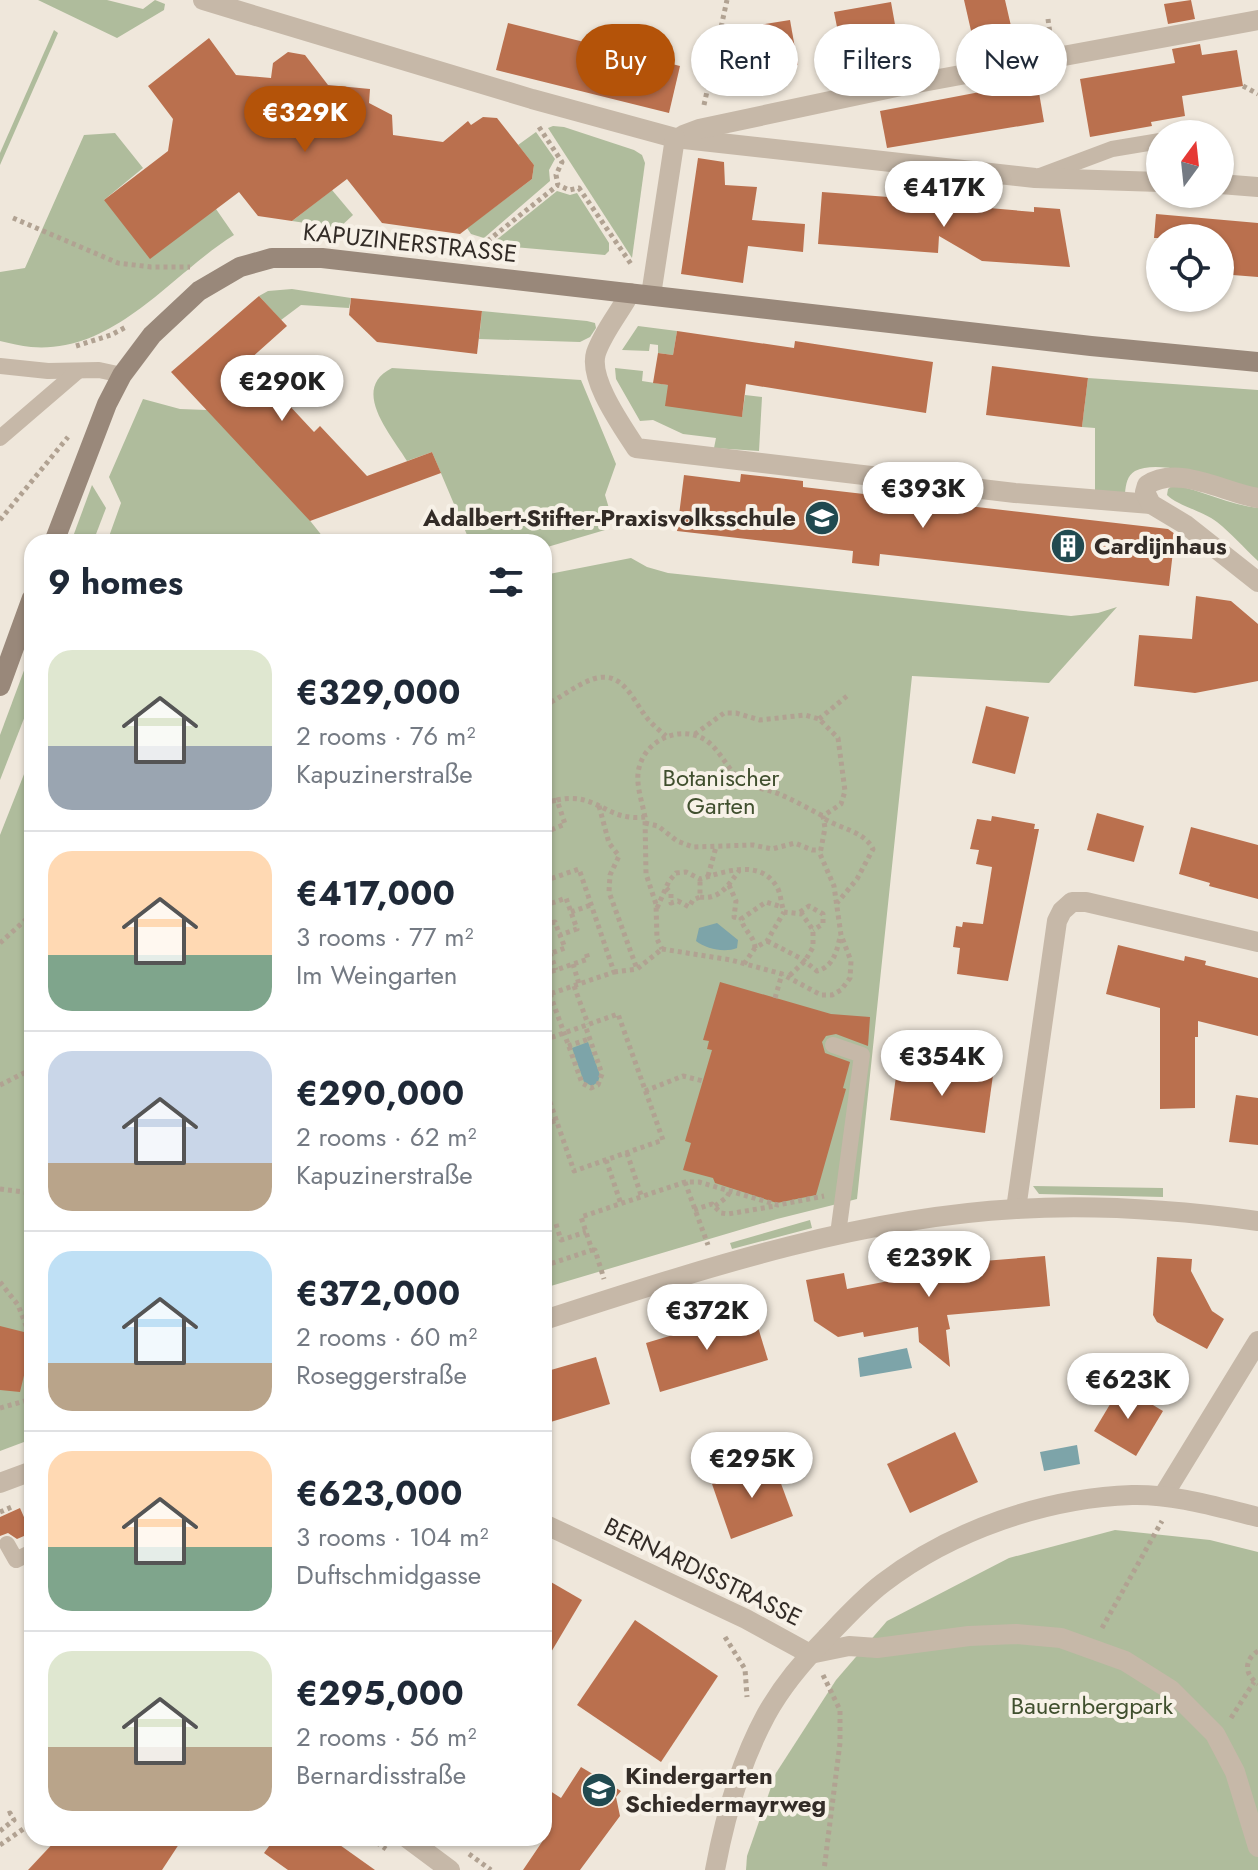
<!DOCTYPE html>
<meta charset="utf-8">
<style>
:root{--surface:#fff;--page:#f6f6f7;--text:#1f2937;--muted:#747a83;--line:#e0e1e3;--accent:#b45309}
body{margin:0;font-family:Jost,sans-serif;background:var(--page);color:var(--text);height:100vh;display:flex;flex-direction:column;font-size:30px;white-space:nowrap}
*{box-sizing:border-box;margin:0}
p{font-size:26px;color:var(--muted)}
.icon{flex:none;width:44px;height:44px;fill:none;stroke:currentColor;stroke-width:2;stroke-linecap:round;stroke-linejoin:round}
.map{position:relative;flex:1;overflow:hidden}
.sheet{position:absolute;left:24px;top:534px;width:528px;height:1312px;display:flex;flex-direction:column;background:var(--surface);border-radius:24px;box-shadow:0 2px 6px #0004}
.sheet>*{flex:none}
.hud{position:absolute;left:576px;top:24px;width:562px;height:72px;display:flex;gap:16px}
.needle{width:52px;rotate:15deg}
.controls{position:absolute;left:1146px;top:120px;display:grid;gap:16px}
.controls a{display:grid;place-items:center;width:88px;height:88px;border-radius:50%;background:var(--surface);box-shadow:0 2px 6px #0004;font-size:40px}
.price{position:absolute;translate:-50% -68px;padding:0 18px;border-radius:28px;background:#fff;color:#222;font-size:26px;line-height:52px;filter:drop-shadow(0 2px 4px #0008)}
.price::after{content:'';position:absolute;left:50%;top:48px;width:24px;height:18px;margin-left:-12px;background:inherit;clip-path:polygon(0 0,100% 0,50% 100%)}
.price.on{background:var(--accent);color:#fff}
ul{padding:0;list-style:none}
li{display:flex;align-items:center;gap:24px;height:200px;padding:0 24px}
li+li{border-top:2px solid var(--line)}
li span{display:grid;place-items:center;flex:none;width:224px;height:160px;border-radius:24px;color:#555}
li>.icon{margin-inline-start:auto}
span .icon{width:96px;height:96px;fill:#fffc;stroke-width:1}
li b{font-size:34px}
h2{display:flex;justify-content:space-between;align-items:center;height:96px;padding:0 24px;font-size:34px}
.pill{padding:0 28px;border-radius:36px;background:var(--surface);box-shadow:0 2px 6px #0004;font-size:28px;line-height:72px}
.pill.on{background:var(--accent);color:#fff}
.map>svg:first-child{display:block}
.green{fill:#afbc9c}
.water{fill:#7da4a9}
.building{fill:#ba704e}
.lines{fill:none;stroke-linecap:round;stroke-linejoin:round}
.path{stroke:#b1a292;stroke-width:5;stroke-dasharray:4 4;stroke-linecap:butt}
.lane{stroke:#c6b8a8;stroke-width:16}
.street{stroke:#c6b8a8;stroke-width:20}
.secondary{stroke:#99887a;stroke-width:20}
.labels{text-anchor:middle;stroke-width:8;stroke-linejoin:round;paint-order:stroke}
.street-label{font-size:24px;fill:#332c27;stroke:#f7f1e7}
.poi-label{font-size:24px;font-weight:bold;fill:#332c27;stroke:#f7f1e7;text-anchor:start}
.park-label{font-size:24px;fill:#404f2e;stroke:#f7f1e7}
</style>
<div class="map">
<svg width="1258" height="1870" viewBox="0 0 1258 1870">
<rect width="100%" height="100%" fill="#efe7db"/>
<g class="green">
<path d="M 38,0 L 107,0 L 143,9 L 155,0 L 165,4 L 164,10 L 117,38 Z"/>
<path d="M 54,30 L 58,33 L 0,165 L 0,153 Z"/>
<path d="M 553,126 L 564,127 L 634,150 L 642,155 L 645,163 L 632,258 L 548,128 Z"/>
<path d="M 536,132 L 555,159 L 549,170 L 550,181 L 484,238 L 471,234 L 467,228 L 532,179 L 534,165 L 518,145 Z"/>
<path d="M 115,133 L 143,168 L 104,200 L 216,209 L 234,235 C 170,275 115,354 31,347 C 21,346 10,343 0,341 L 0,272 L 25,268 L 84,135 Z"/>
<path d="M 332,190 L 353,215 L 339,228 L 292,221 Z"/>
<path d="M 557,191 L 570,195 L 577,193 L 609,243 L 609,251 L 605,255 L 490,245 Z"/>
<path d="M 292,289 L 351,298 L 349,308 L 301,305 L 281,320 L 259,296 L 268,291 Z"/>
<path d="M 482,311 L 587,321 L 595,323 L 596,328 L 590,337 L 580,342 L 479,339 Z"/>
<path d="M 638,326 L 677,331 L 673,355 L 658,353 L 658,345 L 650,344 L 649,351 L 622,350 Z"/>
<path d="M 392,368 L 581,380 L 616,464 L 605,495 L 611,515 L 605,530 L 544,548 L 544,542 L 470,542 L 432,452 L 407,461 C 390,433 350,389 392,368 Z"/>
<path d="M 615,368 L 643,371 L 642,381 L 668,385 L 742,416 L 745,395 L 762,397 L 759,451 L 714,448 L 716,438 L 683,434 L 653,420 L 640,421 L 616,379 Z"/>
<path d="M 1088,378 L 1258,390 L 1258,491 C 1230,483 1161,457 1135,471 C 1127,476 1126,484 1125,493 L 1095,490 L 1095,428 L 1082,427 Z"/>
<path d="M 143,399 L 180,409 L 207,410 L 296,503 L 327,542 L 107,542 L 121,503 L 109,477 Z"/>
<path d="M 92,485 L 106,508 L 93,542 L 71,542 Z"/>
<path d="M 1173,485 C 1202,490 1229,505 1258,508 L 1258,561 C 1244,548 1231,533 1217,522 C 1203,511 1176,505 1167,495 L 1168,489 Z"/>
<path d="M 631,558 L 647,567 L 668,573 L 1071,616 L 1098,613 L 1117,607 L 1049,683 L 912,676 L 857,1199 L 777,1219 L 544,1288 L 544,575 Z"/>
<path d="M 32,649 L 32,698 L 0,780 L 0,735 Z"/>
<path d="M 32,754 L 32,1439 L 0,1451 L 0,835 Z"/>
<path d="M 1033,1186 L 1163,1188 L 1163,1197 L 1039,1194 Z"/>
<path d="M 810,1220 L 812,1228 L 732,1249 L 730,1243 Z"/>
<path d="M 1115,1530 L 1210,1540 L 1258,1552 L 1258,1870 L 746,1870 L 747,1856 L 776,1773 L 836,1680 L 887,1621 L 1009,1558 Z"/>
</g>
<g class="water">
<path d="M 717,923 L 738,940 L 737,948 C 725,953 706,949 696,941 L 699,928 Z"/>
<path d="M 588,1042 L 600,1075 L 598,1082 L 592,1086 L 584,1082 L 572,1048 Z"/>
<path d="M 907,1348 L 912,1368 L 860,1377 L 858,1358 Z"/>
<path d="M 1077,1445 L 1080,1464 L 1044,1471 L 1040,1452 Z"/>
</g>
<g class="building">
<path d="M 964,0 L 1005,0 L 1011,26 L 972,35 Z"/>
<path d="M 1191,0 L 1195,19 L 1168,24 L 1164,4 Z"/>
<path d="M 891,2 L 899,47 L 858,54 L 856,39 L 840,42 L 834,12 Z"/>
<path d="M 790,20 L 798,65 L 755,73 L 746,27 Z"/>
<path d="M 508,23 L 680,66 L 669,113 L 496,70 Z"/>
<path d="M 209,38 L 236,75 L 271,78 L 273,63 L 288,52 L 305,55 L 328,85 L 370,89 L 369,103 L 392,115 L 393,135 L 443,142 L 468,121 L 471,125 L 483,117 L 497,118 L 534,165 L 532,179 L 460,234 L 382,223 L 347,179 L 292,221 L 258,216 L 239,192 L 150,259 L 104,200 L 168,151 L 173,119 L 148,86 Z"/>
<path d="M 1200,44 L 1202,55 L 1237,50 L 1243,86 L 1182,96 L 1185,116 L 1151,122 L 1152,126 L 1090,137 L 1080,79 L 1175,63 L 1172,49 Z"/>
<path d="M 1037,81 L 1044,122 L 887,148 L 880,111 Z"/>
<path d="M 698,158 L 724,162 L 725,185 L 757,187 L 752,220 L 805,224 L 803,252 L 748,246 L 743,283 L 681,274 Z"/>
<path d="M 822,192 L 942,201 L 942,205 L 989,208 L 1034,212 L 1034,207 L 1060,209 L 1070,267 L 982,261 L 939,236 L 938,253 L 818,244 Z"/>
<path d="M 1156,214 L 1258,223 L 1258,277 L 1220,274 L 1220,238 L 1154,238 Z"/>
<path d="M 259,296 L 287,326 L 248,361 L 314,432 L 320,426 L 367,476 L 432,452 L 441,473 L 310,521 L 171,372 Z"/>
<path d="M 351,298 L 482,311 L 477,354 L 377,342 L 349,315 Z"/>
<path d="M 677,331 L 794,348 L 795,341 L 933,362 L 926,413 L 746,384 L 742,417 L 665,406 L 668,385 L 653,383 L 658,353 L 673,355 Z"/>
<path d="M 992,366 L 1088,378 L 1082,427 L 986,415 Z"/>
<path d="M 741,474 L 803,481 L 803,487 L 1168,529 L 1175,534 L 1169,586 L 880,554 L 879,566 L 852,563 L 853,551 L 677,531 L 684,475 L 740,482 Z"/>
<path d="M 1196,596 L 1231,601 L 1258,624 L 1258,681 L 1195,693 L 1134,686 L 1139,635 L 1192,639 Z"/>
<path d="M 986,706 L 1029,717 L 1015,774 L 972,763 Z"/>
<path d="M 1097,813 L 1144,826 L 1134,862 L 1087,850 Z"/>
<path d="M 992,816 L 1035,824 L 1034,829 L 1039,829 L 1008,981 L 957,974 L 960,948 L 953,947 L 956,926 L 962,927 L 963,922 L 983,924 L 992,867 L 976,864 L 979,850 L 970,849 L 977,819 L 991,821 Z"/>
<path d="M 1191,827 L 1258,845 L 1258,899 L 1209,886 L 1210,883 L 1179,874 Z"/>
<path d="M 1118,945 L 1184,961 L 1185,956 L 1206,961 L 1205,965 L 1258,978 L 1258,1036 L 1198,1021 L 1198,1037 L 1195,1037 L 1195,1108 L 1160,1109 L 1160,1008 L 1106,994 Z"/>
<path d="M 720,982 L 831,1014 L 870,1017 L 868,1046 L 836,1034 L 826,1036 L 822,1042 L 825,1053 L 850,1062 L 843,1088 L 846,1089 L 816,1195 L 777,1203 L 715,1183 L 713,1178 L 683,1170 L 691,1143 L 685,1141 L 712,1050 L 707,1049 L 709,1041 L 703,1040 Z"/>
<path d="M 898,1062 L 993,1075 L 985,1133 L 890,1120 Z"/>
<path d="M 1236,1095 L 1258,1098 L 1258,1145 L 1229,1142 Z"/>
<path d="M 971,1256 L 971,1262 L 1045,1256 L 1050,1306 L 947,1315 L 950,1329 L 946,1330 L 950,1367 L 919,1342 L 918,1327 L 864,1337 L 863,1332 L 838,1337 L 814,1321 L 806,1280 L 844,1273 L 847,1289 L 920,1275 L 920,1272 L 942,1270 L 941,1259 Z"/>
<path d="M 1157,1257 L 1192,1259 L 1191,1271 L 1212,1311 L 1224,1319 L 1207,1349 L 1157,1322 L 1153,1315 Z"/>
<path d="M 753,1311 L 768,1360 L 660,1392 L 646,1343 Z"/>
<path d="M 0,1326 L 32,1334 L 32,1363 L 27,1363 L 20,1392 L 0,1390 Z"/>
<path d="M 596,1357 L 610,1404 L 544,1424 L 544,1372 Z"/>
<path d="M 1121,1386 L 1163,1411 L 1136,1456 L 1094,1431 Z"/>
<path d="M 955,1432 L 978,1482 L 910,1513 L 887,1464 Z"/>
<path d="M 773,1462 L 793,1516 L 731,1539 L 712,1484 Z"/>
<path d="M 20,1508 L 31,1533 L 17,1539 L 8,1533 L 0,1536 L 0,1517 Z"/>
<path d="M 544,1578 L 582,1600 L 544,1664 Z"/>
<path d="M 635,1620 L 718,1676 L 661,1762 L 577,1705 Z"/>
<path d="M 581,1767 L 621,1791 L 616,1797 L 620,1816 L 580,1870 L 523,1870 L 544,1839 L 544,1787 L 561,1798 Z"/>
<path d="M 58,1838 L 183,1838 L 162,1870 L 28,1870 Z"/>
<path d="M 275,1838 L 330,1838 L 375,1870 L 288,1870 L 264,1853 Z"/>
</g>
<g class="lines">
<g class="path">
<path d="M 1048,19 L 1050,34"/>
<path d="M 1243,86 L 1258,94"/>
<path d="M 704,105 L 727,0"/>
<path d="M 539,127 L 562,162 L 556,175 L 558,185 L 569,190 L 579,188 L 631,264"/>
<path d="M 13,218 L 118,263 L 151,267 L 190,267"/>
<path d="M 475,251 L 558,185"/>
<path d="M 76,346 L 111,335 L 126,327"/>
<path d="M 0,520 L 68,437"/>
<path d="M 544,706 C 560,698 576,685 593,679 C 621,670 631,696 644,714 C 650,723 658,729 666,736"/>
<path d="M 819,719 L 847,696"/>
<path d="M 544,803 L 557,800"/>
<path d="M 599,806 L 609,843 L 619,856 L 610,875 L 609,892 L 637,969"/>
<path d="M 645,817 C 642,801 635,783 639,768 C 646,738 683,724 707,741 C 722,752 728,772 744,782 C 755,789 768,789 779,794 C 794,800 809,809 823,816"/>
<path d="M 825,819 C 841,829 864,831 873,849 L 857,879 L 837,903"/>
<path d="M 645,823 L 658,826 L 677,841 L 693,847 L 753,845 L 772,849 L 795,843 L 812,850 L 820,850"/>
<path d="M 544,833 L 565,824 L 557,800 C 597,791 606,822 645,817 L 646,874 L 656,904 L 657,939 L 662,949"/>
<path d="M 708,876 L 716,847"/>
<path d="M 544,881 L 579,869 L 614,972 L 544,996"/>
<path d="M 729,885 L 736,901 L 734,917 L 741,919"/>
<path d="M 544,887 L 550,904"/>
<path d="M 666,888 L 671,893 L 671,903 L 678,901 L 689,907 L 693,900 L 700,897 L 700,879"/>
<path d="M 700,897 C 720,900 728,885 739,871"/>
<path d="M 544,906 L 566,898 L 577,929 L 560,935"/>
<path d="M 657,908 L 669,881 L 676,873 L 686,872 L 700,879 C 724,872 760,858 777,887 C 781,894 781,904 784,912 L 802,914 L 813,930 L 813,947 L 805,961 L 788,977"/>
<path d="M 571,912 L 591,905"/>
<path d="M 800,912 L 809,906 L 823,914 L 823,924 L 813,930"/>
<path d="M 544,925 L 555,922 L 565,948 L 544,956"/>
<path d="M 767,941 L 802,959 L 817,971 C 833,967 837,951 840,937"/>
<path d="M 0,943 L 32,914"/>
<path d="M 755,948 C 755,937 744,931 741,919 L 766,902 L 782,907"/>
<path d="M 662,949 L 731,960 L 782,974 L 821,995 L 832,995 L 841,990 L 850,978 L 851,961 L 841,935 L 834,886 L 820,854 L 825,828 L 823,816 L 841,804 L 845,791 L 838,738 L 819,719 L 805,715 L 760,720 L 736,713 L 724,713 L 695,734"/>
<path d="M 550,953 L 556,970"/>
<path d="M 573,964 L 579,984"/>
<path d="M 744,964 L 755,948 L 767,941 L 784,912"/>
<path d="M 614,972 L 637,969 L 662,949"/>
<path d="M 544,974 L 588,959 L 586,952"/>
<path d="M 574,986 L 588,1024"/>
<path d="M 550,994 L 582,1083 L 591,1088 L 598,1085 L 602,1074 L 585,1025"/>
<path d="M 775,998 L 782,974"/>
<path d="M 544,1040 L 618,1014 L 663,1140 L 574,1171 L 544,1085"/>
<path d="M 568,1046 L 589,1039"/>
<path d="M 0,1085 L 32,1069"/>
<path d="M 645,1091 L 683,1076 L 703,1081"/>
<path d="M 544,1125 L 557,1120"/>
<path d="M 627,1153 L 642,1198"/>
<path d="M 606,1160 L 621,1204"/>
<path d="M 685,1182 L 708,1245"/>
<path d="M 0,1189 L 32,1193"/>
<path d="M 715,1206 L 727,1197 L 730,1191"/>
<path d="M 694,1210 L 712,1204 L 721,1213 L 728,1214 L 775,1206"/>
<path d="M 556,1224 L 561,1240 L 586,1232"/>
<path d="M 592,1250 L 595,1250 L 604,1279"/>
<path d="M 544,1266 L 592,1250 L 581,1217 L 685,1182 L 699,1182 L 778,1205 L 824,1196"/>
<path d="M 0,1282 L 18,1305 L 27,1328 L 32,1331"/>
<path d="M 0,1408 L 32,1399"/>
<path d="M 0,1512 L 14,1506"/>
<path d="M 1102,1628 L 1162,1521"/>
<path d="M 725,1637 L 745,1669 L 747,1697"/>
<path d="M 1258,1651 C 1244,1660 1244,1674 1258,1684"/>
<path d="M 823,1675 L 840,1710 L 840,1743 L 824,1870"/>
<path d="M 1231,1718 L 1254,1682"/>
<path d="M 0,1831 L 14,1820 L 10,1813 L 6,1815"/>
<path d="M 370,1838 L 386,1849"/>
<path d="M 0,1845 L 32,1823"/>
<path d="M 469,1854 L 491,1870"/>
</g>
<g class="lane">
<path d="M 1040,176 L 1112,149 L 1160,141"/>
<path d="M 0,366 L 48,371 L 99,370 L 122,375"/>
<path d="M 0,438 L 78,371"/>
<path d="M 833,1045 L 862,1055 L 838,1234"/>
<path d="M 7,1544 L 16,1560 L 32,1552"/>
</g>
<g class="street">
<path d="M 203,0 L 532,99 L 675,138 L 1035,178 L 1160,182"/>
<path d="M 683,135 L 699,129 L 901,86 L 1258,20"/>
<path d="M 1220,184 L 1258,187"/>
<path d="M 630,293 C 620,312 603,332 596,353 C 588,379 622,426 636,448 L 1015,493 L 1151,504"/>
<path d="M 651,295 L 675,138"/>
<path d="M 1258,498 C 1225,493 1178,464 1147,485 L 1145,492 L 1151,504 L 1186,525 L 1258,582"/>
<path d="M 1016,1209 L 1057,921 L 1062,911 L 1072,902 L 1086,902 L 1258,942"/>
<path d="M 544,1320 C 697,1271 854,1218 1016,1209 C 1097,1204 1178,1210 1258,1221"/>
<path d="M 0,1483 L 32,1471"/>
<path d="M 1163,1496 L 1258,1341"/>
<path d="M 544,1524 L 746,1619 L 810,1654 L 849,1646 L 877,1648 L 969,1636 L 1016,1634 L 1061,1638 L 1125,1661 L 1171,1690 L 1215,1734 L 1235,1772 L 1258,1847"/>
<path d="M 407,1838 L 450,1870"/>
<path d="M 715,1870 C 725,1816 740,1763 766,1715 C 782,1686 803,1661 826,1638 C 844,1619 862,1599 883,1583 C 952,1530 1046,1498 1132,1495 C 1175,1494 1217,1507 1258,1517"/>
</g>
<g class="secondary">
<path d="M 54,542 L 107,404 L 122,375 L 152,335 L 199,291 L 240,267 L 272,258 L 322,258 L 1091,346 L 1258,362"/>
<path d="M 0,686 L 32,598"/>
</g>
</g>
<defs>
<g id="school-disc" transform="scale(1.8)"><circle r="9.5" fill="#214a50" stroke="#f7f1e7"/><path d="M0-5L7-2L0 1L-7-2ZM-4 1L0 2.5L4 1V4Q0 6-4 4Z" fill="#fff"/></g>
<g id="building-disc" transform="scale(1.8)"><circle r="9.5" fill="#214a50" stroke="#f7f1e7"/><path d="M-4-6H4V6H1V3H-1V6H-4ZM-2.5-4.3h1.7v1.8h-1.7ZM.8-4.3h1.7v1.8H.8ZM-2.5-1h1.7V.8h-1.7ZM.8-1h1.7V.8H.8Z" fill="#fff"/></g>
</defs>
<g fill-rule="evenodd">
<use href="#school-disc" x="822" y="518"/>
<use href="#building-disc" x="1068" y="546"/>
<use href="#school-disc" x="599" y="1790"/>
</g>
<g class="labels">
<g class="street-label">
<text transform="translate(410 243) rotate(6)" y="8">KAPUZINERSTRASSE</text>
<text transform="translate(703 1572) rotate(26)" y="8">BERNARDISSTRASSE</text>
</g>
<g class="poi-label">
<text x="796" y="526" text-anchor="end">Adalbert-Stifter-Praxisvolksschule</text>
<text x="1094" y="554">Cardijnhaus</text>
<text x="625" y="1784">Kindergarten<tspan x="625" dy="28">Schiedermayrweg</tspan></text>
</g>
<g class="park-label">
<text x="721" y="786">Botanischer<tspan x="721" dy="28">Garten</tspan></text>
<text x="1092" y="1714">Bauernbergpark</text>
</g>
</g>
</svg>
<div class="controls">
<a><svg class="needle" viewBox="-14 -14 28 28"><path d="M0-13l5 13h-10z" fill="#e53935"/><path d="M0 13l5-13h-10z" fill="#747a83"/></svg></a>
<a><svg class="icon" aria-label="locate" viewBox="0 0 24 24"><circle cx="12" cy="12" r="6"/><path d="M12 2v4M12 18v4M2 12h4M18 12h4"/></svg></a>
</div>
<b class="price on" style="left:305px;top:154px">€329K</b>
<b class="price" style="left:944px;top:229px">€417K</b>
<b class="price" style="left:282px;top:423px">€290K</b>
<b class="price" style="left:923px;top:530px">€393K</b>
<b class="price" style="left:942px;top:1098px">€354K</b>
<b class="price" style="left:929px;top:1299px">€239K</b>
<b class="price" style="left:707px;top:1352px">€372K</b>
<b class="price" style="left:1128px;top:1421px">€623K</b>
<b class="price" style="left:752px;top:1500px">€295K</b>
<div class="hud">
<a class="pill on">Buy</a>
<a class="pill">Rent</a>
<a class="pill">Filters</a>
<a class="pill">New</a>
</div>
<section class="sheet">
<h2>9 homes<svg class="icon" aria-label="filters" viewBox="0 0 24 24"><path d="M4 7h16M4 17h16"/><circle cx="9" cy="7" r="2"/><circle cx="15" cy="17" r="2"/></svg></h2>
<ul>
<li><span style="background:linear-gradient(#dfe7d0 60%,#9aa5b1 0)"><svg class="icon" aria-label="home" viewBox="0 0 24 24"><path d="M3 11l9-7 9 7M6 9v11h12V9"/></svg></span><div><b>€329,000</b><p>2 rooms · 76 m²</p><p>Kapuzinerstraße</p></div></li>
<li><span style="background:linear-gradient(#ffd9b3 65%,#7fa58c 0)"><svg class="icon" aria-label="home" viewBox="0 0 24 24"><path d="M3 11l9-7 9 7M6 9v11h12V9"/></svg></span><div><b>€417,000</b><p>3 rooms · 77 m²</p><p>Im Weingarten</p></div></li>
<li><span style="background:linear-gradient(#c9d6e8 70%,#b9a48a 0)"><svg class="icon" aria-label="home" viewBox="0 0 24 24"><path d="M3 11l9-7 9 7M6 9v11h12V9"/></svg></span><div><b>€290,000</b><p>2 rooms · 62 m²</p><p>Kapuzinerstraße</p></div></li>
<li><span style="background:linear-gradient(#bfe0f5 70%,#b9a48a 0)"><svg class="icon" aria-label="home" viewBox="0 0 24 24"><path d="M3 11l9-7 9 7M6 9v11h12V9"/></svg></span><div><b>€372,000</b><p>2 rooms · 60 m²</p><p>Roseggerstraße</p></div></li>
<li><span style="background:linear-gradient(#ffd9b3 60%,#7fa58c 0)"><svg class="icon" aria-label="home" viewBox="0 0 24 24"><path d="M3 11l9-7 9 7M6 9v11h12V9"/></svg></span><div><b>€623,000</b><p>3 rooms · 104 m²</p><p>Duftschmidgasse</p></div></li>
<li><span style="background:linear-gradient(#dfe7d0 60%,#b9a48a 0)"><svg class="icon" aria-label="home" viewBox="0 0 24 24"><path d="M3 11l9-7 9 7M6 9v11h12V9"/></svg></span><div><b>€295,000</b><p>2 rooms · 56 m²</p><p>Bernardisstraße</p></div></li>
</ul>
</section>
</div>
